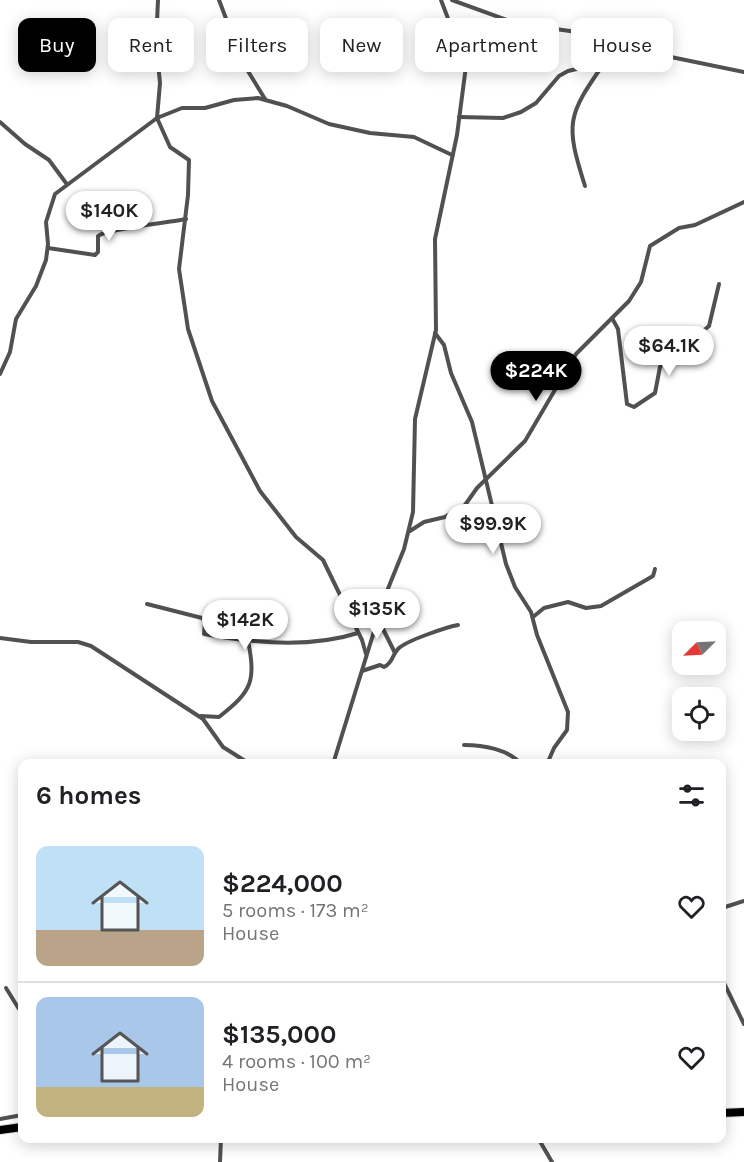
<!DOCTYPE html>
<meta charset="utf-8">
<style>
:root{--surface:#fff;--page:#f2f2f2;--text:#202124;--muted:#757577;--line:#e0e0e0;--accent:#000}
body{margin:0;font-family:Karla,sans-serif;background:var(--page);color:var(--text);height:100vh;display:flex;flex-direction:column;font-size:22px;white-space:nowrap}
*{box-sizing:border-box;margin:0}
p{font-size:20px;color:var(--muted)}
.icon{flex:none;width:33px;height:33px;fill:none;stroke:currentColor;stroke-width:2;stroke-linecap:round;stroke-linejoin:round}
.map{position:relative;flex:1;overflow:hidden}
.drawer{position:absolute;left:18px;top:759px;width:708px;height:384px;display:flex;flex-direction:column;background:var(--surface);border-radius:12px;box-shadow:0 3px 15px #0003}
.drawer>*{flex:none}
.guide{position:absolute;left:18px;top:18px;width:708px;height:54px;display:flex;gap:12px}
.needle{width:39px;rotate:246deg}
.buttons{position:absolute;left:672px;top:621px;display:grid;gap:12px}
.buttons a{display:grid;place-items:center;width:54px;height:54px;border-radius:12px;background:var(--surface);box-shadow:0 3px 15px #0003;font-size:30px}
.price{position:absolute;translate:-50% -51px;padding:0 14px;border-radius:21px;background:#fff;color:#222;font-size:20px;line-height:39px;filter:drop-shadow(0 2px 3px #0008)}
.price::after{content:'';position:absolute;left:50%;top:36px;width:18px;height:14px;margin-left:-9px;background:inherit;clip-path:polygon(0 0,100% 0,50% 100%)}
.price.current{background:var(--accent);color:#fff}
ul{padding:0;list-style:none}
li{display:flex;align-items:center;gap:18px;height:150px;padding:0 18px}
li+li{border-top:2px solid var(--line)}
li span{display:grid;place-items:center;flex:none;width:168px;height:120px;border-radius:12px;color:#555}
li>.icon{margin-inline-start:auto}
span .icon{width:72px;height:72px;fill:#fffc;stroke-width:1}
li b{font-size:26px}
h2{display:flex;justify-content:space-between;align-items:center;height:72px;padding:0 18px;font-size:26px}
.pill{padding:0 21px;border-radius:12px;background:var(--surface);box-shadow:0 3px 15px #0003;font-size:21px;line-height:54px}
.pill.current{background:var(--accent);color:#fff}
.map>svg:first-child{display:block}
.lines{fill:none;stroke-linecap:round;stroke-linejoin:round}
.highway-casing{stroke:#dbdbdb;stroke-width:10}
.street{stroke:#515151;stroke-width:4}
.highway{stroke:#000;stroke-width:8}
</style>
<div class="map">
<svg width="744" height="1162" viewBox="0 0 744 1162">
<rect width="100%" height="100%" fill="#fff"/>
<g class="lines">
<g class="highway-casing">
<g id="highway">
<path d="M 722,1113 L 744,1112"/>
<path d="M 0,1130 L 22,1127"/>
</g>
</g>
<g class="street">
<path d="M 158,0 L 156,43 L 160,83 L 157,118 L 170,147 L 189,160 L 188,195 L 179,269 L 188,329 L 212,401 L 260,491 L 296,537 L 323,560 L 362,640 L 366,654"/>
<path d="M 219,0 L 243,63 L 265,99"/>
<path d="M 452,0 L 518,24 L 570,31 L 666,56 L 744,72"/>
<path d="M 466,70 L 472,63 L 503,46 L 530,26"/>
<path d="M 459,117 L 503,118 L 521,112 L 536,103 L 559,76 L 568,71 L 598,64 L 621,45"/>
<path d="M 0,122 L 25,144 L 49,160 L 66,183"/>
<path d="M 585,186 C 565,123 567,116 605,62"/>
<path d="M 48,248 L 95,255 L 98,252 L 98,236 C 108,228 167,223 186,219"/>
<path d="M 612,318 L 618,329 L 627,404 L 634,407 L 655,393 L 660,367 L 668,356 L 679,355 L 696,337"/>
<path d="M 435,333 L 444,345 L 451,373 L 472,422 L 506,564 L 515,587 L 531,612 L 537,635 L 568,712 L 567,730 L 554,748 L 547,764"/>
<path d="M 695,360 L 696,337 L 709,326 L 719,284"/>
<path d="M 0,374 L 10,352 L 16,319 L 36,286 L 46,260 L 48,244 L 46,222 L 55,194 L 157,118 L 182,108 L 205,108 L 234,100 L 258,98 L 287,106 L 329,124 L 370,133 L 414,137 L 452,155"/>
<path d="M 410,531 L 424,522 L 445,517 L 465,505 L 477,488 L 525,441 L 576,354 L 629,301 L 641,282 L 650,246 L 679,228 L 695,225 L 744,202"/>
<path d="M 147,604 L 202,618 L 205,622 L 204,634 C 252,643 311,648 358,633"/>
<path d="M 533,617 L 544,608 L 568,602 L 586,608 L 601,606 L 653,576 L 655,569"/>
<path d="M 378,619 L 395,653"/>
<path d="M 0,638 L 31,642 L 78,642 L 91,646 L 203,719 L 223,747 L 250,764"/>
<path d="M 362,671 L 380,665 L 384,667 C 394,662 391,656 398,649 C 405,641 447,627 458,625"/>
<path d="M 201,716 L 219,717 C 252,691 256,682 248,640"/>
<path d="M 464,745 C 483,745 508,749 521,764"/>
<path d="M 333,764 L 385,596 L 404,549 L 413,512 L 415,419 L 436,330 L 435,239 L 457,135 L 466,66 L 441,0"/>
<path d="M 532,764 L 547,761"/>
<path d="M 722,908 L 744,901"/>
<path d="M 722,979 L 744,1024"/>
<path d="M 6,988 L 19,1009 L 22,1008"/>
<path d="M 0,1119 L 22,1115"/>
<path d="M 538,1138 L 552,1162"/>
<path d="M 220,1162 L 221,1138"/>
</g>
<use href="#highway" class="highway"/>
</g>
</svg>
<div class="buttons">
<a><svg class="needle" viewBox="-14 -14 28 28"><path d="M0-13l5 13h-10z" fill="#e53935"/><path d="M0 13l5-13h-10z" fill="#757577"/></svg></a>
<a><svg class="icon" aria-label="locate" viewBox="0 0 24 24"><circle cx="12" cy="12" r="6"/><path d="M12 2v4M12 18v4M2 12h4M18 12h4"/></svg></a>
</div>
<b class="price" style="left:109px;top:242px">$140K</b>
<b class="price" style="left:669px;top:377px">$64.1K</b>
<b class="price current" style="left:536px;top:402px">$224K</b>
<b class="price" style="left:493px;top:555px">$99.9K</b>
<b class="price" style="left:377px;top:640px">$135K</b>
<b class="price" style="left:245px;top:651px">$142K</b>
<div class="guide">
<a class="pill current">Buy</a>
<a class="pill">Rent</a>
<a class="pill">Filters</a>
<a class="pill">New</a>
<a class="pill">Apartment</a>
<a class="pill">House</a>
</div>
<section class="drawer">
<h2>6 homes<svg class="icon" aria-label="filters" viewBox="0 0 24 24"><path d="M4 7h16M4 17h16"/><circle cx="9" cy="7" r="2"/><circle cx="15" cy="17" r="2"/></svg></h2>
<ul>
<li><span style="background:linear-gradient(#bfe0f5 70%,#b9a48a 0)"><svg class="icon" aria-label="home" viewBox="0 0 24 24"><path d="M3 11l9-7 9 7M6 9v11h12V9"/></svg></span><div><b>$224,000</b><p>5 rooms · 173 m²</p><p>House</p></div><svg class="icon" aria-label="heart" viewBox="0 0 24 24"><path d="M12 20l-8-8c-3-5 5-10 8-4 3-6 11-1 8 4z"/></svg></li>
<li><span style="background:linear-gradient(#a9c7e8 75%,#c2b280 0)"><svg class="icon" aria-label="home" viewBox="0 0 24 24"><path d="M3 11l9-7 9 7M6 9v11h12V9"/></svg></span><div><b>$135,000</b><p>4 rooms · 100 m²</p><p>House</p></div><svg class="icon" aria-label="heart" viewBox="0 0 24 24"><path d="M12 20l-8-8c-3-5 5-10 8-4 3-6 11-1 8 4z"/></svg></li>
</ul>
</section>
</div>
